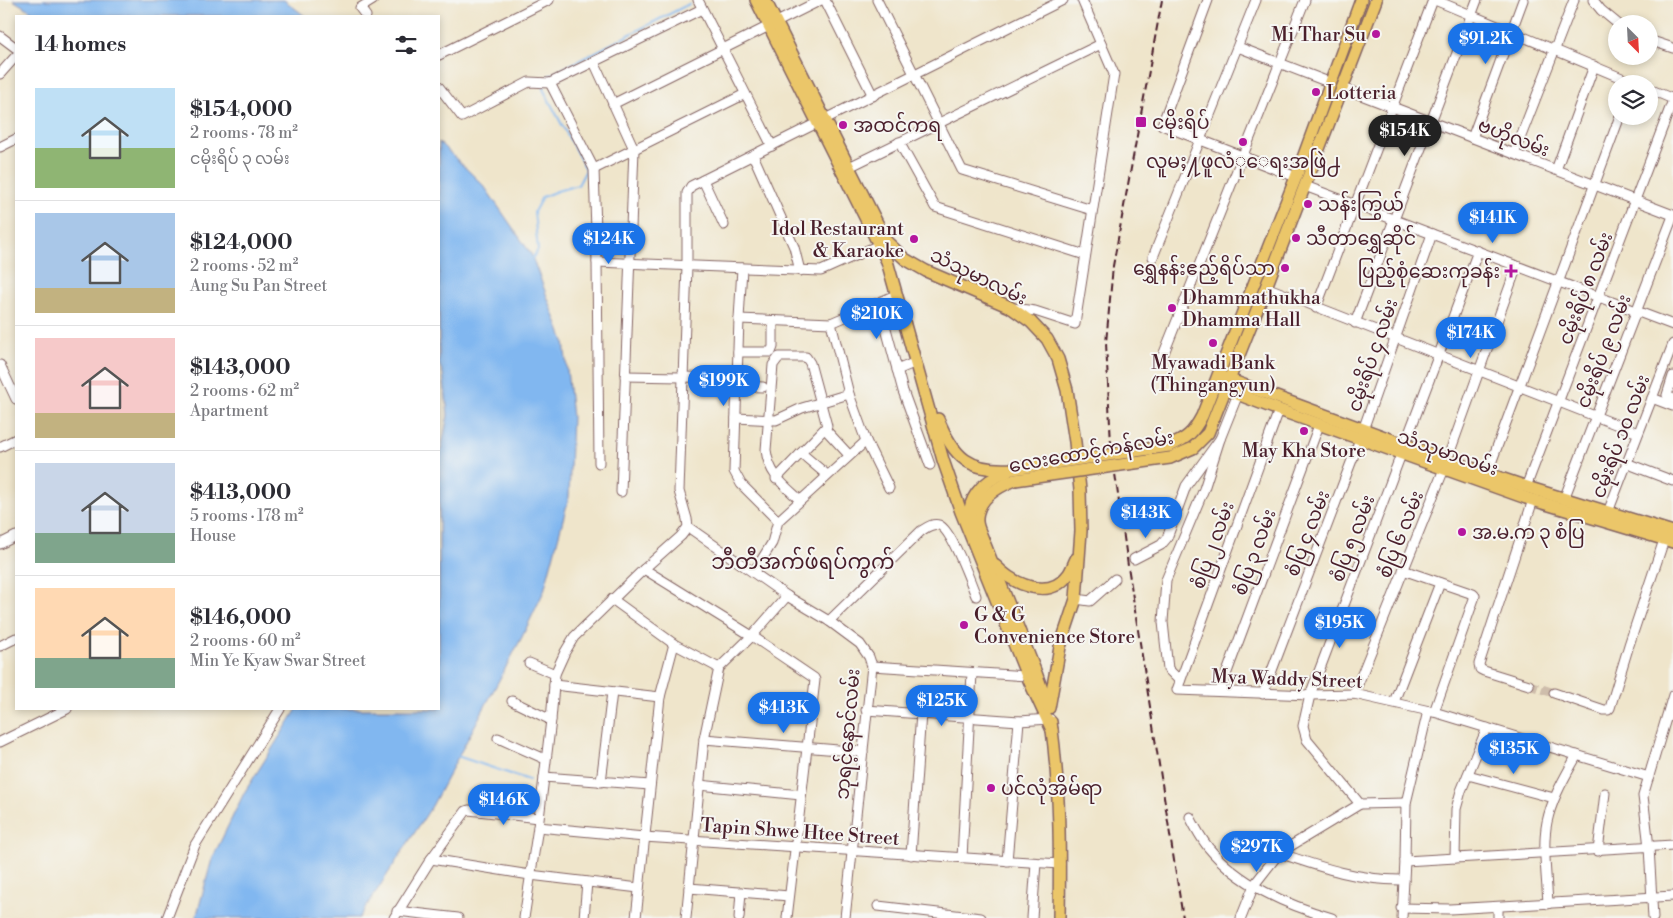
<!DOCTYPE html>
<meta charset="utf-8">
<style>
:root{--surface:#fff;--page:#f2f2f3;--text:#2b2b33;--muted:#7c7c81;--line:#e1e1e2;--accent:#1a73e8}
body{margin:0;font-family:"Libre Bodoni","Noto Sans Myanmar",serif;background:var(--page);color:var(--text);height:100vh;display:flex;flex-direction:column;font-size:19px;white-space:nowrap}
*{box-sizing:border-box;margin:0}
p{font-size:16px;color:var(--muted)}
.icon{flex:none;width:28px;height:28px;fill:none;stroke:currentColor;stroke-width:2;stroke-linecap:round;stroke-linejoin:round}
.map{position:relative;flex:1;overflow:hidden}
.side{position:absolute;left:15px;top:15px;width:425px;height:695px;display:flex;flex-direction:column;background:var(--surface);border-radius:0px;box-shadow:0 2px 8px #0003}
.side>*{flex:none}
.needle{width:32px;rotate:156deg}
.buttons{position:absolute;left:1608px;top:15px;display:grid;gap:10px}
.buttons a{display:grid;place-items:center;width:50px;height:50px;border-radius:50%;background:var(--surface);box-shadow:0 2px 8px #0003;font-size:25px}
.price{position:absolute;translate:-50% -42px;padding:0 11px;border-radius:18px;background:var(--accent);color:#fff;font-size:16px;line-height:32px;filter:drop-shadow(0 1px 2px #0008)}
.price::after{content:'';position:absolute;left:50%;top:30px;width:15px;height:11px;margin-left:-8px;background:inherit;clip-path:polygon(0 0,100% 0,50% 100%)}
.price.current{background:#222;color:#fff}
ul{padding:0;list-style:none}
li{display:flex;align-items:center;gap:15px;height:125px;padding:0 20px}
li+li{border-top:1px solid var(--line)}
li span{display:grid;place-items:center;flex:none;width:140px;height:100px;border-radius:0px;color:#555}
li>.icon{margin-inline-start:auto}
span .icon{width:60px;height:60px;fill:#fffc;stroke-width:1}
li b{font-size:21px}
h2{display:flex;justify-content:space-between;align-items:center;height:60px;padding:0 20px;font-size:21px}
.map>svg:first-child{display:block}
.water{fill:#81b7f0;stroke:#666b8e}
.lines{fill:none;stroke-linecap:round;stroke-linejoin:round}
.stream{stroke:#81b7f0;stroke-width:2}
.minor-tunnel{stroke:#cebdab;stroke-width:9;stroke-dasharray:9 4.5;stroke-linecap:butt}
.minor-casing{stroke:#846463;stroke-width:11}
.major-casing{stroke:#846463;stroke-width:14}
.minor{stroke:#fff;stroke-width:9}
.major{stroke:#ebc669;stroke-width:11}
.rail{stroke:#4a1f2b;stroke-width:2;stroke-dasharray:8 4;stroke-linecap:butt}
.major-bridge-casing{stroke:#846463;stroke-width:14;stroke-linecap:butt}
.major-bridge{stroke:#ebc669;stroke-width:11}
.poi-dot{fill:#b5179e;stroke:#f6f6f2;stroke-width:2}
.labels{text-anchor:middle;stroke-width:4;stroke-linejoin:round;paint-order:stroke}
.poi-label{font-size:19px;fill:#4a1f2b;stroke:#f6f6f2;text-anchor:start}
.street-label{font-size:19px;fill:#4a1f2b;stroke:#f6f6f2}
.quarter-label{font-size:21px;fill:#4a1f2b;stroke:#f6f6f2}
</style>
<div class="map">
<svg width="1673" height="918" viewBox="0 0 1673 918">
<rect width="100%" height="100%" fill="#f6f6f2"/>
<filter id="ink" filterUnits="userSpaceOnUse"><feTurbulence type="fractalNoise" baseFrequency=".02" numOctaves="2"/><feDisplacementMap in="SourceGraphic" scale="10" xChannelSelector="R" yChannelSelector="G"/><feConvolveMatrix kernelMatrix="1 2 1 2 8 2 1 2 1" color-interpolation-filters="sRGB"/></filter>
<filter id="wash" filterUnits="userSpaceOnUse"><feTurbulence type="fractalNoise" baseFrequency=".0096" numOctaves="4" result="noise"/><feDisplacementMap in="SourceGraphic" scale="20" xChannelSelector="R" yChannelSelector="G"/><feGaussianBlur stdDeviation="1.12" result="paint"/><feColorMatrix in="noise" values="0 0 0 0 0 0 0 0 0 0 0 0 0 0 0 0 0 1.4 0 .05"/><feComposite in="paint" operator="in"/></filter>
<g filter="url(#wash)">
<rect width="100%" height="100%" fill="#efe5cb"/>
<g class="water">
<path d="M 13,0 L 284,0 L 305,16 L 39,16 Z"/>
<path d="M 439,142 L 484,186 L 531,254 L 564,341 L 572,417 L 569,497 L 544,591 L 522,637 L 432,806 L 359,918 L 196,918 L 212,859 L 244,793 L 297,709 L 439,709 L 439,460 L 448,415 L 443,374 L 439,364 Z"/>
</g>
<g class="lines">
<g class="stream">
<path d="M 547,80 L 549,76 L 689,4"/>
<path d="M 531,260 L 538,250 L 534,212 L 542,197 L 557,191 L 578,185 L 586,170 L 543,89 L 545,85"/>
<path d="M 457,756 L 529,780"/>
</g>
</g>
</g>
<g filter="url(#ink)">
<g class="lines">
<path class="minor-tunnel" d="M 1529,685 L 1554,693"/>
<g class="minor-casing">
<g id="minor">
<path d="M 698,0 L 772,146"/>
<path d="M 825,0 L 873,96"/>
<path d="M 877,0 L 962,170 L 1092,210"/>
<path d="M 1208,0 L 1162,125 L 1296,177"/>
<path d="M 1435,0 L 1636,84"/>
<path d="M 1593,0 L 1601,10 L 1618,24"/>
<path d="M 366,16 L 360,8 L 373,0"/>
<path d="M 0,36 L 16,48"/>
<path d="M 1649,40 L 1673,48"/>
<path d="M 1238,47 L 1331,83"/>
<path d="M 439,55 L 549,0"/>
<path d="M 594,62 L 634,149 L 621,492"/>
<path d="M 0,74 L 16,56"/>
<path d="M 550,83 L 594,169 L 597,262 L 599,463"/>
<path d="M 439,87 L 462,117 L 529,82 L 550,83 L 702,9"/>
<path d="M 1343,88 L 1673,215"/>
<path d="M 1649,89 L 1673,99"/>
<path d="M 613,104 L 821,0"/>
<path d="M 1472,138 L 1523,0"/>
<path d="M 899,142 L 935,207 L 1085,255"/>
<path d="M 0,147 L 16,139"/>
<path d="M 1514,154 L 1574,0"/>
<path d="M 753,155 L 794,247 L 800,271"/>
<path d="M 594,169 L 745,94"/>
<path d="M 845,169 L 1101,44"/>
<path d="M 1556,170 L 1594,66"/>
<path d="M 703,180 L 724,225"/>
<path d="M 1305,186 L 1673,325"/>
<path d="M 1153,257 L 1256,0"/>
<path d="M 597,262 L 821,271 L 879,245"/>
<path d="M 742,268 L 739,319 L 734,471 L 741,484 L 778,521"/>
<path d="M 1266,287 L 1638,433"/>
<path d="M 879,303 L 903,391 L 930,465"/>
<path d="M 1013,308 L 1035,311 L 1075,324 L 1114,74 L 1082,0"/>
<path d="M 1316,308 L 1433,0"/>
<path d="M 739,319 L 831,323 L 896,295"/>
<path d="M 831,323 L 849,394 L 866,441 L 889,488"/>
<path d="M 1355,323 L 1477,0"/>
<path d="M 738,352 L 771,352 L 773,347 L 773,321"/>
<path d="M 1162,358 L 1305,0"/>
<path d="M 0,365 L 16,399"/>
<path d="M 897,370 L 916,362"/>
<path d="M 625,376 L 737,378"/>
<path d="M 1673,376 L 1667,395 L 1673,400"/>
<path d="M 737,386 L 763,387"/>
<path d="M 1652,398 L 1673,406"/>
<path d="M 1279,410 L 1177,690 L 1310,695 L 1354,694 L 1434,712 L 1649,777"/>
<path d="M 736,418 L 776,420 L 802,408 L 849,394"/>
<path d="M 825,429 L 849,455"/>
<path d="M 1363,430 L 1432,234"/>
<path d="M 0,447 L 16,439"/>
<path d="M 801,453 L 827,475"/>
<path d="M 1447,460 L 1517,266"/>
<path d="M 1626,463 L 1673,481"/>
<path d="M 1487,474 L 1620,116"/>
<path d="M 776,479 L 827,426 L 810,363 L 806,357 L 779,357 L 773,365 L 766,450 C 769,475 784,485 800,500"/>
<path d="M 1526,487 L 1673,100"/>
<path d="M 1564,499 L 1673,216"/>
<path d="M 1608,512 L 1673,344"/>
<path d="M 688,527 L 787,596 L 829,621 L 860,644 L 869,657 L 872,666 L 845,918"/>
<path d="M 0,544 L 16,536"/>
<path d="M 1134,559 L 1161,545 L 1167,538 L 1186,486 L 1220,439 L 1238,394"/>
<path d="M 644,569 L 752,636 L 814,678 L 815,680 L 787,918"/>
<path d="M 1403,570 L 1473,594 L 1475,596 L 1434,712"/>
<path d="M 754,572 L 772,543 L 778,521 L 866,441"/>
<path d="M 612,599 L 674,644 L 719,668"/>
<path d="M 1076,599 L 1090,601 L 1115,579"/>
<path d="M 829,621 L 921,531 C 926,528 932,523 939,525 C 951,529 971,583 976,596"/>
<path d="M 0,646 L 16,638"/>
<path d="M 529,663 L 555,674"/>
<path d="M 872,666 L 1027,676 L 1031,675"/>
<path d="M 1180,681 L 1168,669 L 1163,622 L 1166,580 L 1204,489 L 1220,439"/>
<path d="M 554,685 L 660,697"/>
<path d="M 1529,685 L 1484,671 L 1480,669 L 1479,664 L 1533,500"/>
<path d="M 1220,691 L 1319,425"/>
<path d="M 1554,693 L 1604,710 L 1608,710 L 1610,708 L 1629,645 L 1664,540"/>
<path d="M 1263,694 L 1360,439"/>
<path d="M 1354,694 L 1444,469"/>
<path d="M 512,701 L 551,720"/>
<path d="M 1394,702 L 1440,583"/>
<path d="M 866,710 L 1019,721 L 1050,719"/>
<path d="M 498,738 L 545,759"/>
<path d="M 704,739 L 863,752"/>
<path d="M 0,742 L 67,709"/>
<path d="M 1468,775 L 1554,798"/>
<path d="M 544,777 L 650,785"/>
<path d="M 601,782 L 612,692"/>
<path d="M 699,785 L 801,795"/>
<path d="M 1406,803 L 1360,804 L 1307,740 L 1303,726 L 1310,695 L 1478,251"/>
<path d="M 1190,817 C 1195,827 1201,838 1208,847 C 1239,885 1287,905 1332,918"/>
<path d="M 538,827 L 644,837 L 1060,864"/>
<path d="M 1598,851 L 1605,793"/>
<path d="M 1279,853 L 1360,804"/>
<path d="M 911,855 L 921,713"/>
<path d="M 962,858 L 972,673"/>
<path d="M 1455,858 L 1456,809 L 1461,791 L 1487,728"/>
<path d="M 431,859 L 530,875 L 639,888"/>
<path d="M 1007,861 L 1019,721"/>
<path d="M 1405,861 L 1673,845"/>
<path d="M 689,888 L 789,896"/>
<path d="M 1548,904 C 1547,880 1542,846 1547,822 C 1552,798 1565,777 1577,755"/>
<path d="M 878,906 L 981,918"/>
<path d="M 1498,907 L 1498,918"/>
<path d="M 1401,908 L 1450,909 L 1673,896"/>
<path d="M 397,911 L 458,918"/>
<path d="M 167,918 L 195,845 L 280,709"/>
<path d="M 394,918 L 431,859 L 466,811 L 469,810 L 538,818"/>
<path d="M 524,918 L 538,827 L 551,720 L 555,674 L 565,652 L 574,637 L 644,569 L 681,536 L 688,527 L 687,519 L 679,491 L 687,266 L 687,193 L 691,186 L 1063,0"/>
<path d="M 584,918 L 587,882"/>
<path d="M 636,918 L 660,697 L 674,644"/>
<path d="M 686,918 L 704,739 L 719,668 L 752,636 L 787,596"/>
<path d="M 739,918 L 741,892"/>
<path d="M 1032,918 L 1036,863"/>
<path d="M 1241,918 L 1254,885 L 1279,853 C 1320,867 1360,881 1404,880"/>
<path d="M 1402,918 L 1405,861 L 1406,803 L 1428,711"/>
<path d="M 1653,918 L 1649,847 L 1643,796 L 1673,695"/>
</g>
</g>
<g class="major-casing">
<g id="major">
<path d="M 756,0 L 887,261 L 943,460 L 961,512 L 1027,676 L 1052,730"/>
<path d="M 765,0 L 886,241 L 905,259 L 926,271 L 1010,307 L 1031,322 L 1047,339 L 1058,359 L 1067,390 L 1075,442 L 1080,490 L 1081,531 L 1076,599 L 1060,647 L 1049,708"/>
<path d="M 1222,377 L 1447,460 L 1530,488 L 1673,532"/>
<path d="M 1219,387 L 1279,410 L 1526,498 L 1673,542"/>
<path d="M 938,419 C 954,458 969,472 1013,469"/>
<path d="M 1169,446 C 1187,439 1193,433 1202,416 L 1296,177 L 1361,0"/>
<path d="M 1170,458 L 1193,448 L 1208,433 L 1266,287 L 1376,0"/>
<path d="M 1015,480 C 997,487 976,499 977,521 C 977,526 980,532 982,537 L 1036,673 L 1048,706"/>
<path d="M 972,528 C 963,500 982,481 1007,472"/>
<path d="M 996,566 C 1012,583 1048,601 1067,576 C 1071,572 1073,565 1076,559"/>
<path d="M 1051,722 C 1060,787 1060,852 1059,918"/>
</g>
</g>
<use href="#minor" class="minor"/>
<use href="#major" class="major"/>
<path class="rail" d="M 1162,0 L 1113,266 L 1106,343 L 1111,445 L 1128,566 L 1183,918"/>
<g class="major-bridge-casing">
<g id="major-bridge">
<path d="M 1013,469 L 1169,446"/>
<path d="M 1015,480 L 1170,458"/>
</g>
</g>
<use href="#major-bridge" class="major-bridge"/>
</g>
</g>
<g class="poi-dot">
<circle cx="1376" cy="34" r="5"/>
<circle cx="1316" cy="92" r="5"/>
<rect x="1135" y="116" width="12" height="12" rx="2.5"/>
<circle cx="843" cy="125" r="5"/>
<circle cx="1243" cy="142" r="5"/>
<circle cx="1308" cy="204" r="5"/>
<circle cx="1296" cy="238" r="5"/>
<circle cx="914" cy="239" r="5"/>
<circle cx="1285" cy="268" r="5"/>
<path d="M1508.5 263.5h5v5h5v5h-5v5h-5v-5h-5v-5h5z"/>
<circle cx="1172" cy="308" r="5"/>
<circle cx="1213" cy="343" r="5"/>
<circle cx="1304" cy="431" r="5"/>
<circle cx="1462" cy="532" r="5"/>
<circle cx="964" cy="625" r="5"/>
<circle cx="991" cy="788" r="5"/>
</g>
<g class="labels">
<g class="poi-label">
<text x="1366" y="41" text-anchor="end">Mi Thar Su</text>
<text x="1326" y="99">Lotteria</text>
<text x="1152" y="129">ငမိုးရိပ်</text>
<text x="853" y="132">အထင်ကရ</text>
<text x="1243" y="168" text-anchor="middle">လူမႈ႔ဖူလံုေရးအဖြဲ႕</text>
<text x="1318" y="211">သန်းကြွယ်</text>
<text x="904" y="235" text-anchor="end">Idol Restaurant<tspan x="904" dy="22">&amp; Karaoke</tspan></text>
<text x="1306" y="245">သီတာရွှေဆိုင်</text>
<text x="1275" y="275" text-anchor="end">ရွှေနန်းဧည့်ရိပ်သာ</text>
<text x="1500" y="278" text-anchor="end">ပြည့်စုံဆေးကုခန်း</text>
<text x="1182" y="304">Dhammathukha<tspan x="1182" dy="22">Dhamma Hall</tspan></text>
<text x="1213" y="369" text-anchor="middle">Myawadi Bank<tspan x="1213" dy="22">(Thingangyun)</tspan></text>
<text x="1304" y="457" text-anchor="middle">May Kha Store</text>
<text x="1472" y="539">အ.မ.က ၃ စံပြ</text>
<text x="974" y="621">G &amp; G<tspan x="974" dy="22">Convenience Store</tspan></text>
<text x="1001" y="795">ပင်လုံအိမ်ရာ</text>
</g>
<g class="street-label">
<text transform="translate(1514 137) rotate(21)" y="7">ဗဟိုလမ်း</text>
<text transform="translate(979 276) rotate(26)" y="7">သံသုမာလမ်း</text>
<text transform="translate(1585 288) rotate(-69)" y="7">ငမိုးရိပ် ၈ လမ်း</text>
<text transform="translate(1603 351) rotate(-69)" y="7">ငမိုးရိပ် ၉ လမ်း</text>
<text transform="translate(1372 355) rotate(-71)" y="7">ငမိုးရိပ် ၄ လမ်း</text>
<text transform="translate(1620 436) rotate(-69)" y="7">ငမိုးရိပ် ၁၀ လမ်း</text>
<text transform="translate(1091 451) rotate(-10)" y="7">လေးထောင့်ကန်လမ်း</text>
<text transform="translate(1448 452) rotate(19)" y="7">သံသုမာလမ်း</text>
<text transform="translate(1307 533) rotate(-69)" y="7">စံပြ ၄ လမ်း</text>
<text transform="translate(1400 534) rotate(-68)" y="7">စံပြ ၆ လမ်း</text>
<text transform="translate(1352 538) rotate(-69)" y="7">စံပြ ၅ လမ်း</text>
<text transform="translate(1212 545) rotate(-70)" y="7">စံပြ ၂ လမ်း</text>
<text transform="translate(1254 552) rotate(-70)" y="7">စံပြ ၃ လမ်း</text>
<text transform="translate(1287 678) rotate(2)" y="7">Mya Waddy Street</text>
<text transform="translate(847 734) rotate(-85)" y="7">ဘုရင့်နောင်လမ်း</text>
<text transform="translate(800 831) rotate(4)" y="7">Tapin Shwe Htee Street</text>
</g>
<g class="quarter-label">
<text x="803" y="569">ဘီတီအက်ဖ်ရပ်ကွက်</text>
</g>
</g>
</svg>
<div class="buttons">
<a><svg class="needle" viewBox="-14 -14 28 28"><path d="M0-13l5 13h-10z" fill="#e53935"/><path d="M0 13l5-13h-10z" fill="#7c7c81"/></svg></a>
<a><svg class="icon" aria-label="layers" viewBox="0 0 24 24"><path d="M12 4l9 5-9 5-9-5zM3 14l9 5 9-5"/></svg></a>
</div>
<b class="price" style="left:1486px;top:65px">$91.2K</b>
<b class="price current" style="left:1405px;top:157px">$154K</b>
<b class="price" style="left:1493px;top:244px">$141K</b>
<b class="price" style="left:609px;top:265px">$124K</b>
<b class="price" style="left:877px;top:340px">$210K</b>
<b class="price" style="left:1471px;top:359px">$174K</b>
<b class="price" style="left:724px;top:407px">$199K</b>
<b class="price" style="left:1146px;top:539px">$143K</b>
<b class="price" style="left:1340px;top:649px">$195K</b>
<b class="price" style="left:942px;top:727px">$125K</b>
<b class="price" style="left:784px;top:734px">$413K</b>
<b class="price" style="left:1514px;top:775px">$135K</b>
<b class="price" style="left:504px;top:826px">$146K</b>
<b class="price" style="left:1257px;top:873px">$297K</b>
<section class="side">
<h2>14 homes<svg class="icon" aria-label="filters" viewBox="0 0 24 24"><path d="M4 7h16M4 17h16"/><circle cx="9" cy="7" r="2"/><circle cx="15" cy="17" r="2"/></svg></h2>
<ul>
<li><span style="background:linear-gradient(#bfe0f5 60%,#8fb573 0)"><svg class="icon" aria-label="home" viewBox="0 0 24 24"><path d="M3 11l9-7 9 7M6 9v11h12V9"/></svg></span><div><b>$154,000</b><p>2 rooms · 78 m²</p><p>ငမိုးရိပ် ၃ လမ်း</p></div></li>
<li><span style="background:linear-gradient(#a9c7e8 75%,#c2b280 0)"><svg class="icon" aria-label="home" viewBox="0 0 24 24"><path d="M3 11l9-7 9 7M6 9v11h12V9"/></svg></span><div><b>$124,000</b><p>2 rooms · 52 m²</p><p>Aung Su Pan Street</p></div></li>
<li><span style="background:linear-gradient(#f6c9c9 75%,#c2b280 0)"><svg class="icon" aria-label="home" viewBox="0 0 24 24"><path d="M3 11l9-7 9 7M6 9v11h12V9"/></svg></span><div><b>$143,000</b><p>2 rooms · 62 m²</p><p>Apartment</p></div></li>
<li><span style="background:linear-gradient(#c9d6e8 70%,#7fa58c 0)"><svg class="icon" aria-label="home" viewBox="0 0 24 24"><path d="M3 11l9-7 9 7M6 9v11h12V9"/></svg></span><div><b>$413,000</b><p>5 rooms · 178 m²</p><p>House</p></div></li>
<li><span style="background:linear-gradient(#ffd9b3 70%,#7fa58c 0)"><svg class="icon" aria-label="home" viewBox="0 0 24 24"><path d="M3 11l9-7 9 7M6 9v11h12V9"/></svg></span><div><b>$146,000</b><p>2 rooms · 60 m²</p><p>Min Ye Kyaw Swar Street</p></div></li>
</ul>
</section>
</div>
